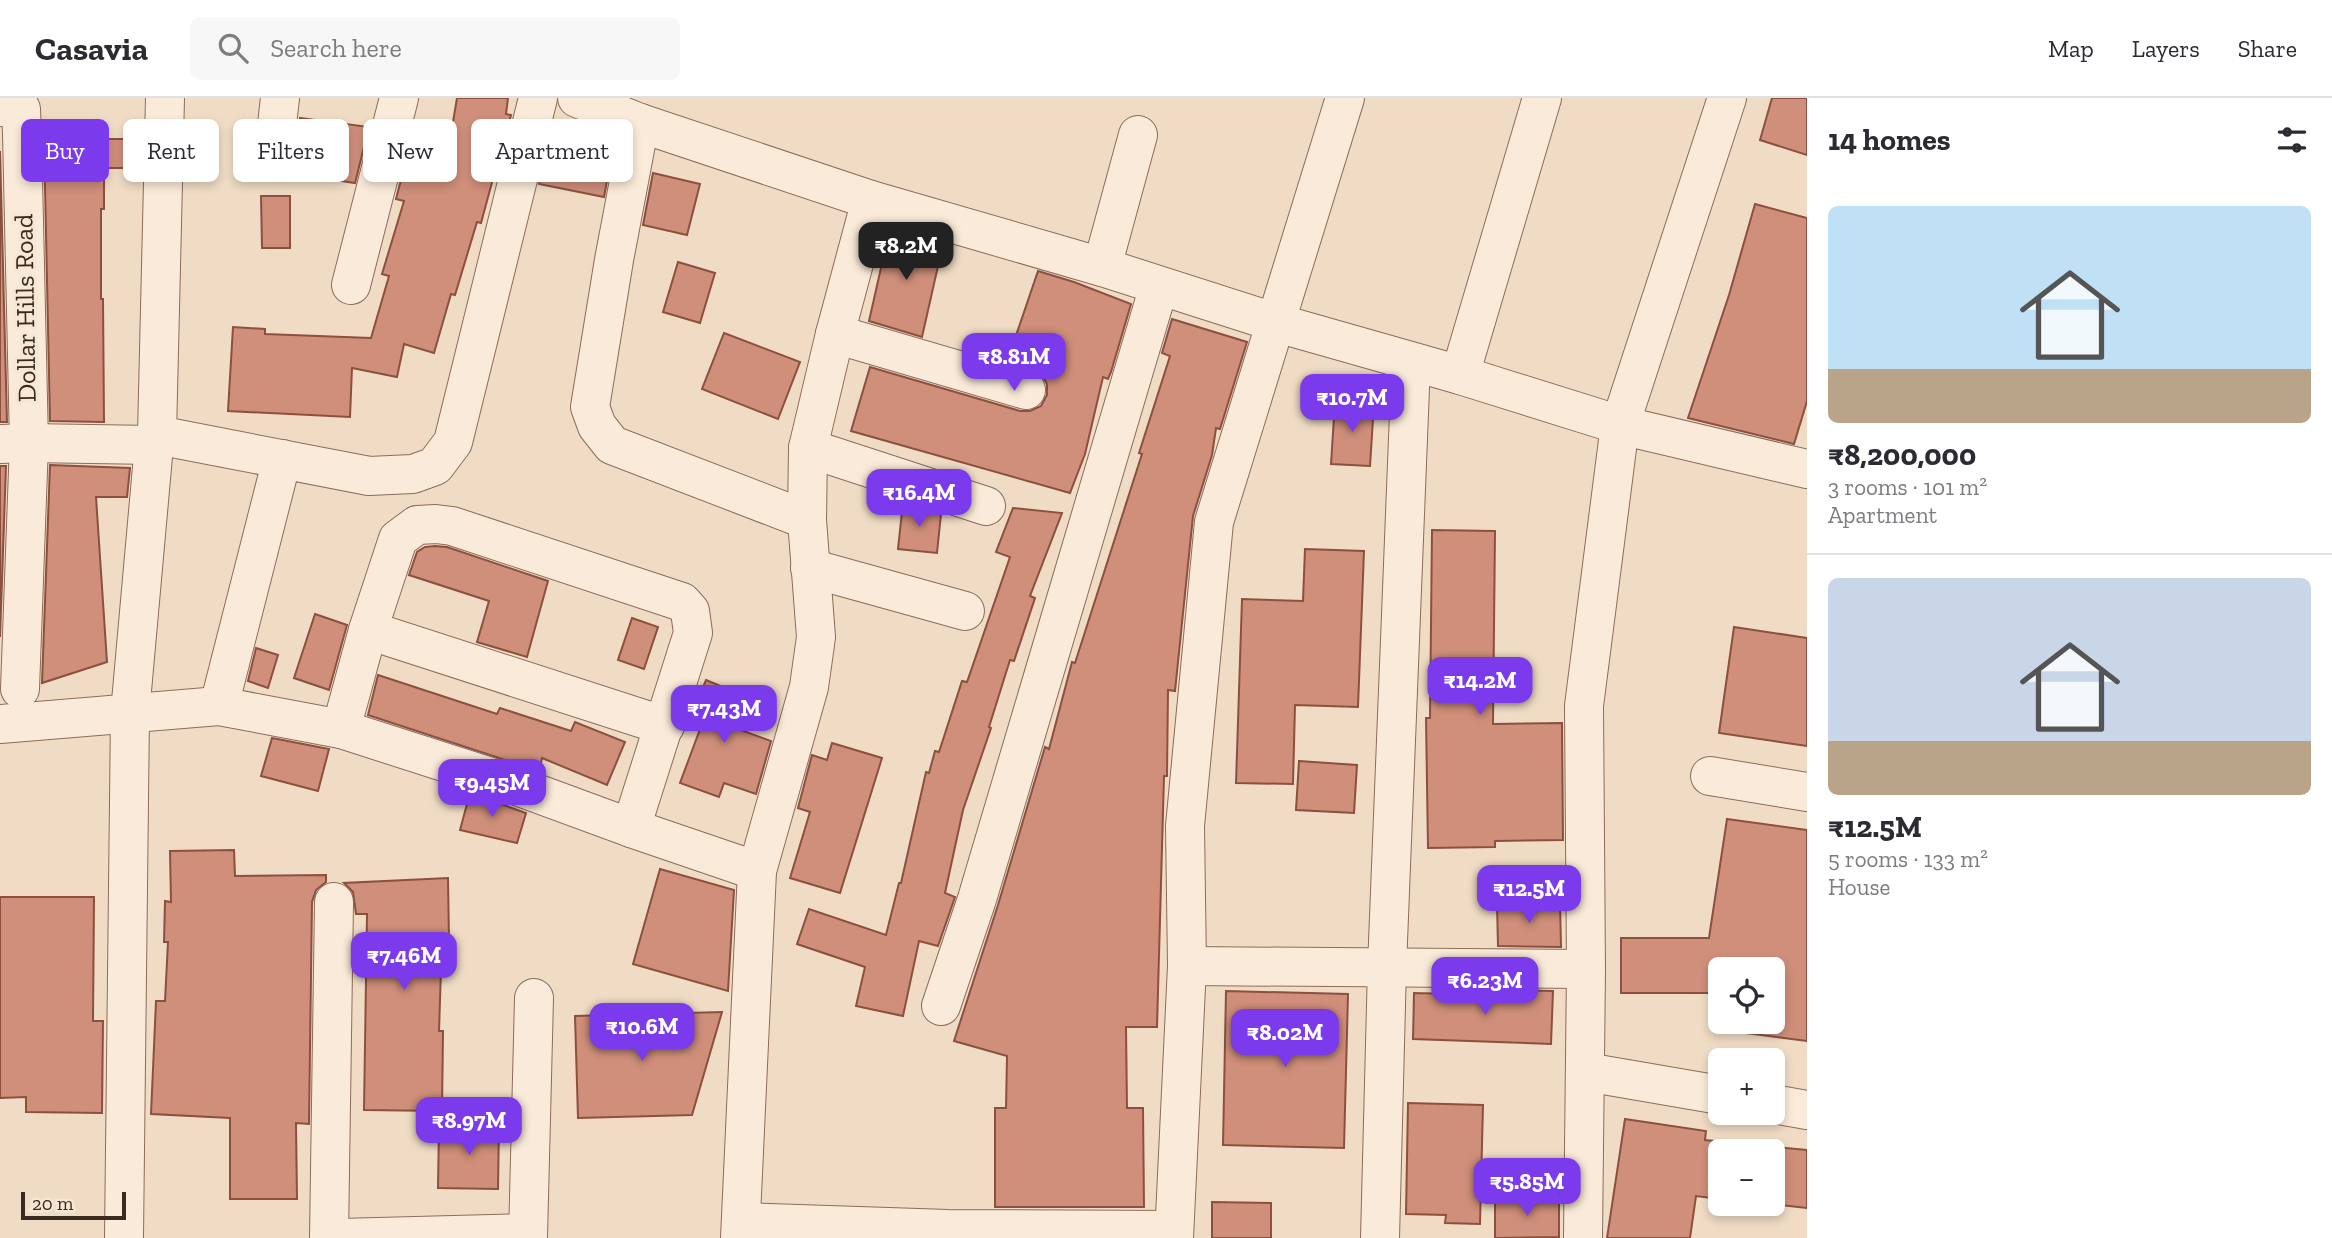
<!DOCTYPE html>
<meta charset="utf-8">
<style>
:root{--surface:#fff;--page:#f7f7f7;--text:#2b2b33;--muted:#7c7c81;--line:#e1e1e2;--accent:#7c3aed}
body{margin:0;font-family:"Zilla Slab",serif;background:var(--page);color:var(--text);height:100vh;display:flex;flex-direction:column;font-size:26px;white-space:nowrap}
*{box-sizing:border-box;margin:0}
p{font-size:23px;color:var(--muted)}
.icon{flex:none;width:38px;height:38px;fill:none;stroke:currentColor;stroke-width:2;stroke-linecap:round;stroke-linejoin:round}
.map{position:relative;flex:1;overflow:hidden}
.sheet{display:flex;flex-direction:column;background:var(--surface);width:525px}
.sheet>*{flex:none}
.guide{position:absolute;left:21px;top:21px;width:665px;height:63px;display:flex;gap:14px}
.fabs{position:absolute;left:1708px;top:859px;display:grid;gap:14px}
.fabs a{display:grid;place-items:center;width:77px;height:77px;border-radius:10px;background:var(--surface);box-shadow:0 4px 10px #0003;font-size:35px}
.scale{position:absolute;left:21px;bottom:18px;width:105px;box-sizing:border-box;padding-left:7px;border:4px solid #3b281f;border-top:0;font-size:19px;line-height:24px;white-space:nowrap;color:#3b281f;-webkit-text-stroke:5px #f7e7d5;paint-order:stroke}
.price{position:absolute;translate:-50% -60px;padding:0 16px;border-radius:14px;background:var(--accent);color:#fff;font-size:23px;line-height:46px;filter:drop-shadow(0 2px 4px #0008)}
.price::after{content:'';position:absolute;left:50%;top:42px;width:21px;height:16px;margin-left:-10px;background:inherit;clip-path:polygon(0 0,100% 0,50% 100%)}
.price.current{background:#222;color:#fff}
ul{padding:0;list-style:none}
li{display:grid;align-content:center;gap:14px;height:371px;padding:0 21px}
li+li{border-top:2px solid var(--line)}
li span{display:grid;place-items:center;height:217px;border-radius:10px;color:#555}
li>.icon{margin-inline-start:auto}
span .icon{width:126px;height:126px;fill:#fffc;stroke-width:1}
li b{font-size:30px}
h2{display:flex;justify-content:space-between;align-items:center;height:84px;padding:0 21px;font-size:30px}
.tag{padding:0 24px;border-radius:10px;background:var(--surface);box-shadow:0 4px 10px #0003;font-size:24px;line-height:63px}
.tag.current{background:var(--accent);color:#fff}
header{display:flex;align-items:center;gap:42px;box-sizing:border-box;height:98px;padding:0 35px;background:var(--surface);border-bottom:2px solid var(--line)}
header strong{font-size:33px}
nav{display:flex;gap:38px;margin-inline-start:auto;font-size:24px}
.search{width:490px;height:63px;background:var(--page);display:flex;align-items:center;gap:18px;box-sizing:border-box;padding:0 24px;border-radius:10px;color:var(--muted);font-size:26px}
main{display:flex;flex:1;min-height:0}
.map>svg:first-child{display:block}
.building{fill:#cf8f7a;stroke:#8c503f;stroke-width:2;fill-rule:evenodd}
.lines{fill:none;stroke-linecap:round;stroke-linejoin:round}
.minor-casing{stroke:#8c6c5a;stroke-width:40}
.minor{stroke:#faead9;stroke-width:38}
.labels{text-anchor:middle;stroke-width:7;stroke-linejoin:round;paint-order:stroke}
.street-label{font-size:26px;fill:#3b281f;stroke:#f7e7d5}
</style>
<header>
<strong>Casavia</strong>
<div class="search"><svg class="icon" aria-label="search" viewBox="0 0 24 24"><circle cx="10" cy="10" r="6"/><path d="M15 15l6 6"/></svg>Search here</div>
<nav><a>Map</a><a>Layers</a><a>Share</a></nav>
</header>
<main>
<div class="map">
<svg width="1807" height="1140" viewBox="0 0 1807 1140">
<rect width="100%" height="100%" fill="#f0dcc5"/>
<g class="building">
<path d="M 457,0 L 508,0 L 506,16 L 511,17 L 496,77 L 494,77 L 481,125 L 477,124 L 455,197 L 451,196 L 434,255 L 404,246 L 397,279 L 352,270 L 350,319 L 228,313 L 233,229 L 265,231 L 265,236 L 371,240 L 389,178 L 382,176 L 404,103 L 396,101 L 409,51 L 447,60 Z"/>
<path d="M 1772,0 L 1807,0 L 1807,57 L 1760,42 Z"/>
<path d="M 300,20 L 369,29 L 355,85 L 283,74 L 284,64 L 292,58 L 297,47 Z"/>
<path d="M 554,26 L 615,39 L 604,99 L 539,86 Z"/>
<path d="M 125,33 L 142,33 L 141,70 L 104,70 L 104,111 L 101,111 L 101,201 L 103,201 L 104,324 L 50,323 L 44,41 L 125,41 Z"/>
<path d="M 0,53 L 7,324 L 0,324 Z"/>
<path d="M 653,75 L 700,86 L 687,137 L 643,127 Z"/>
<path d="M 261,98 L 290,98 L 290,150 L 262,150 Z"/>
<path d="M 1755,106 L 1807,120 L 1807,303 L 1794,346 L 1688,320 L 1729,197 Z"/>
<path d="M 890,130 L 943,146 L 922,239 L 869,223 Z"/>
<path d="M 678,164 L 715,175 L 700,225 L 663,214 Z"/>
<path d="M 1038,173 L 1074,184 L 1131,206 L 1111,274 L 1108,281 L 1103,279 L 1085,356 L 1070,395 L 851,333 L 870,269 L 1020,313 L 1030,313 L 1041,308 L 1047,297 L 1047,286 L 1042,277 L 1032,271 L 1007,264 Z"/>
<path d="M 1172,221 L 1247,244 L 1220,331 L 1216,330 L 1212,357 L 1193,418 L 1175,593 L 1168,592 L 1167,678 L 1164,678 L 1157,929 L 1126,929 L 1127,1010 L 1143,1010 L 1144,1109 L 995,1109 L 995,1010 L 1006,1010 L 1007,958 L 954,943 L 998,807 L 1045,649 L 1049,651 L 1072,564 L 1075,565 L 1142,356 L 1139,355 L 1170,258 L 1162,255 Z"/>
<path d="M 724,235 L 800,264 L 778,321 L 702,291 Z"/>
<path d="M 1335,303 L 1374,305 L 1370,368 L 1331,366 Z"/>
<path d="M 50,367 L 130,370 L 127,399 L 96,399 L 107,564 L 42,585 Z"/>
<path d="M 0,368 L 6,368 L 0,539 Z"/>
<path d="M 903,404 L 941,416 L 937,455 L 898,451 Z"/>
<path d="M 1013,410 L 1062,415 L 1030,498 L 1035,500 L 1014,563 L 1010,562 L 989,629 L 991,630 L 963,712 L 945,795 L 955,799 L 938,848 L 919,843 L 903,918 L 856,908 L 865,869 L 797,846 L 809,811 L 886,837 L 899,785 L 901,785 L 926,674 L 929,675 L 935,653 L 939,654 L 962,583 L 967,584 L 1010,459 L 996,454 Z"/>
<path d="M 1432,432 L 1495,433 L 1493,626 L 1562,625 L 1563,742 L 1495,743 L 1495,749 L 1428,750 L 1426,620 L 1430,620 Z"/>
<path d="M 435,448 L 447,449 L 548,483 L 527,559 L 477,544 L 489,503 L 409,477 L 417,454 L 425,449 Z"/>
<path d="M 1305,451 L 1364,453 L 1358,609 L 1295,607 L 1293,686 L 1236,685 L 1242,501 L 1303,503 Z"/>
<path d="M 315,516 L 347,527 L 329,592 L 294,580 Z"/>
<path d="M 632,520 L 658,529 L 644,571 L 618,562 Z"/>
<path d="M 1734,529 L 1807,540 L 1807,648 L 1719,635 Z"/>
<path d="M 256,550 L 278,557 L 268,590 L 248,583 Z"/>
<path d="M 378,577 L 497,616 L 500,610 L 571,633 L 575,624 L 625,644 L 607,687 L 542,660 L 539,673 L 368,617 Z"/>
<path d="M 706,582 L 750,600 L 738,631 L 771,643 L 756,696 L 724,685 L 719,699 L 680,685 L 703,623 L 691,618 Z"/>
<path d="M 272,640 L 329,651 L 318,693 L 261,678 Z"/>
<path d="M 832,645 L 882,660 L 840,795 L 790,780 L 810,714 L 798,710 L 812,657 L 827,662 Z"/>
<path d="M 1299,663 L 1357,667 L 1354,715 L 1296,712 Z"/>
<path d="M 470,695 L 526,715 L 517,745 L 460,732 Z"/>
<path d="M 1727,721 L 1807,732 L 1807,943 L 1714,931 L 1719,895 L 1621,895 L 1621,840 L 1709,840 ZM 1720,872 L 1773,872 L 1773,924 L 1720,924 Z"/>
<path d="M 234,752 L 235,778 L 326,777 L 326,784 L 316,792 L 312,804 L 309,1026 L 296,1025 L 297,1101 L 230,1101 L 230,1020 L 151,1016 L 156,903 L 165,903 L 168,844 L 164,844 L 165,803 L 171,804 L 170,753 Z"/>
<path d="M 660,771 L 734,792 L 728,893 L 633,866 Z"/>
<path d="M 448,780 L 449,842 L 442,842 L 439,933 L 443,933 L 442,1013 L 364,1012 L 367,816 L 356,816 L 353,794 L 344,785 Z"/>
<path d="M 0,799 L 94,799 L 93,923 L 103,923 L 102,1015 L 26,1014 L 26,999 L 0,1000 Z"/>
<path d="M 1560,805 L 1561,849 L 1498,848 L 1497,806 Z"/>
<path d="M 1499,892 L 1553,893 L 1551,946 L 1413,941 L 1414,895 L 1499,897 Z"/>
<path d="M 1226,893 L 1348,896 L 1344,1050 L 1223,1047 Z"/>
<path d="M 722,914 L 692,1017 L 578,1020 L 575,918 Z"/>
<path d="M 1408,1005 L 1483,1007 L 1480,1126 L 1445,1125 L 1446,1117 L 1406,1116 Z"/>
<path d="M 1625,1021 L 1706,1033 L 1705,1042 L 1807,1052 L 1807,1110 L 1772,1106 L 1773,1054 L 1720,1054 L 1720,1101 L 1696,1098 L 1690,1140 L 1607,1140 Z"/>
<path d="M 439,1026 L 499,1027 L 498,1091 L 438,1090 Z"/>
<path d="M 1559,1101 L 1559,1139 L 1495,1140 L 1495,1102 Z"/>
<path d="M 1212,1104 L 1271,1105 L 1271,1140 L 1212,1140 Z"/>
</g>
<g class="lines">
<g class="minor-casing">
<g id="minor">
<path d="M 577,0 L 640,25 L 871,102 L 1102,169 L 1277,225 L 1460,277 L 1620,327 L 1807,371"/>
<path d="M 0,9 L 21,11 L 22,36 L 29,345 L 20,591"/>
<path d="M 640,25 L 614,162 L 590,309 L 597,328 L 612,347 L 807,422"/>
<path d="M 275,44 L 280,0"/>
<path d="M 1102,169 L 1138,37"/>
<path d="M 351,187 L 399,0"/>
<path d="M 835,236 L 1026,292"/>
<path d="M 1460,277 L 1542,0"/>
<path d="M 157,337 L 369,378 L 413,376 L 435,368 L 453,344 L 538,0"/>
<path d="M 0,346 L 29,345 L 154,347"/>
<path d="M 808,350 L 986,408"/>
<path d="M 810,470 L 965,513"/>
<path d="M 368,532 L 665,628"/>
<path d="M 219,608 L 282,361"/>
<path d="M 0,626 L 219,608 L 341,631 L 506,684 L 631,730 L 757,773"/>
<path d="M 341,631 L 368,532 L 398,441 L 417,427 L 436,426 L 452,428 L 682,504 L 690,513 L 693,535 L 631,730"/>
<path d="M 1710,678 L 1807,694"/>
<path d="M 1187,868 L 1586,871"/>
<path d="M 941,908 L 977,801 L 1159,188"/>
<path d="M 1586,974 L 1720,997"/>
<path d="M 1773,1006 L 1807,1012"/>
<path d="M 741,1124 L 948,1131 L 1174,1132"/>
<path d="M 124,1140 L 130,615 L 154,347 L 157,337 L 165,0"/>
<path d="M 329,1140 L 334,804"/>
<path d="M 339,1140 L 528,1135"/>
<path d="M 528,1140 L 534,900"/>
<path d="M 740,1140 L 757,773 L 809,589 L 816,539 L 807,422 L 808,350 L 835,236 L 871,102"/>
<path d="M 1174,1140 L 1187,868 L 1185,728 L 1214,424 L 1345,0"/>
<path d="M 1380,1140 L 1387,869 L 1411,265"/>
<path d="M 1583,1140 L 1586,871 L 1584,608 L 1620,327 L 1727,0"/>
</g>
</g>
<use href="#minor" class="minor"/>
</g>
<g class="labels">
<g class="street-label">
<text transform="translate(25 210) rotate(-91)" y="9">Dollar Hills Road</text>
</g>
</g>
</svg>
<div class="fabs">
<a><svg class="icon" aria-label="locate" viewBox="0 0 24 24"><circle cx="12" cy="12" r="6"/><path d="M12 2v4M12 18v4M2 12h4M18 12h4"/></svg></a>
<a>+</a>
<a>−</a>
</div>
<div class="scale">20 m</div>
<b class="price current" style="left:906px;top:184px">₹8.2M</b>
<b class="price" style="left:1014px;top:295px">₹8.81M</b>
<b class="price" style="left:1352px;top:336px">₹10.7M</b>
<b class="price" style="left:919px;top:431px">₹16.4M</b>
<b class="price" style="left:1480px;top:619px">₹14.2M</b>
<b class="price" style="left:724px;top:647px">₹7.43M</b>
<b class="price" style="left:492px;top:721px">₹9.45M</b>
<b class="price" style="left:1529px;top:827px">₹12.5M</b>
<b class="price" style="left:404px;top:894px">₹7.46M</b>
<b class="price" style="left:1485px;top:919px">₹6.23M</b>
<b class="price" style="left:642px;top:965px">₹10.6M</b>
<b class="price" style="left:1285px;top:971px">₹8.02M</b>
<b class="price" style="left:469px;top:1059px">₹8.97M</b>
<b class="price" style="left:1527px;top:1120px">₹5.85M</b>
<div class="guide">
<a class="tag current">Buy</a>
<a class="tag">Rent</a>
<a class="tag">Filters</a>
<a class="tag">New</a>
<a class="tag">Apartment</a>
</div>
</div>
<section class="sheet">
<h2>14 homes<svg class="icon" aria-label="filters" viewBox="0 0 24 24"><path d="M4 7h16M4 17h16"/><circle cx="9" cy="7" r="2"/><circle cx="15" cy="17" r="2"/></svg></h2>
<ul>
<li><span style="background:linear-gradient(#bfe0f5 75%,#b9a48a 0)"><svg class="icon" aria-label="home" viewBox="0 0 24 24"><path d="M3 11l9-7 9 7M6 9v11h12V9"/></svg></span><div><b>₹8,200,000</b><p>3 rooms · 101 m²</p><p>Apartment</p></div></li>
<li><span style="background:linear-gradient(#c9d6e8 75%,#b9a48a 0)"><svg class="icon" aria-label="home" viewBox="0 0 24 24"><path d="M3 11l9-7 9 7M6 9v11h12V9"/></svg></span><div><b>₹12.5M</b><p>5 rooms · 133 m²</p><p>House</p></div></li>
</ul>
</section>
</main>
